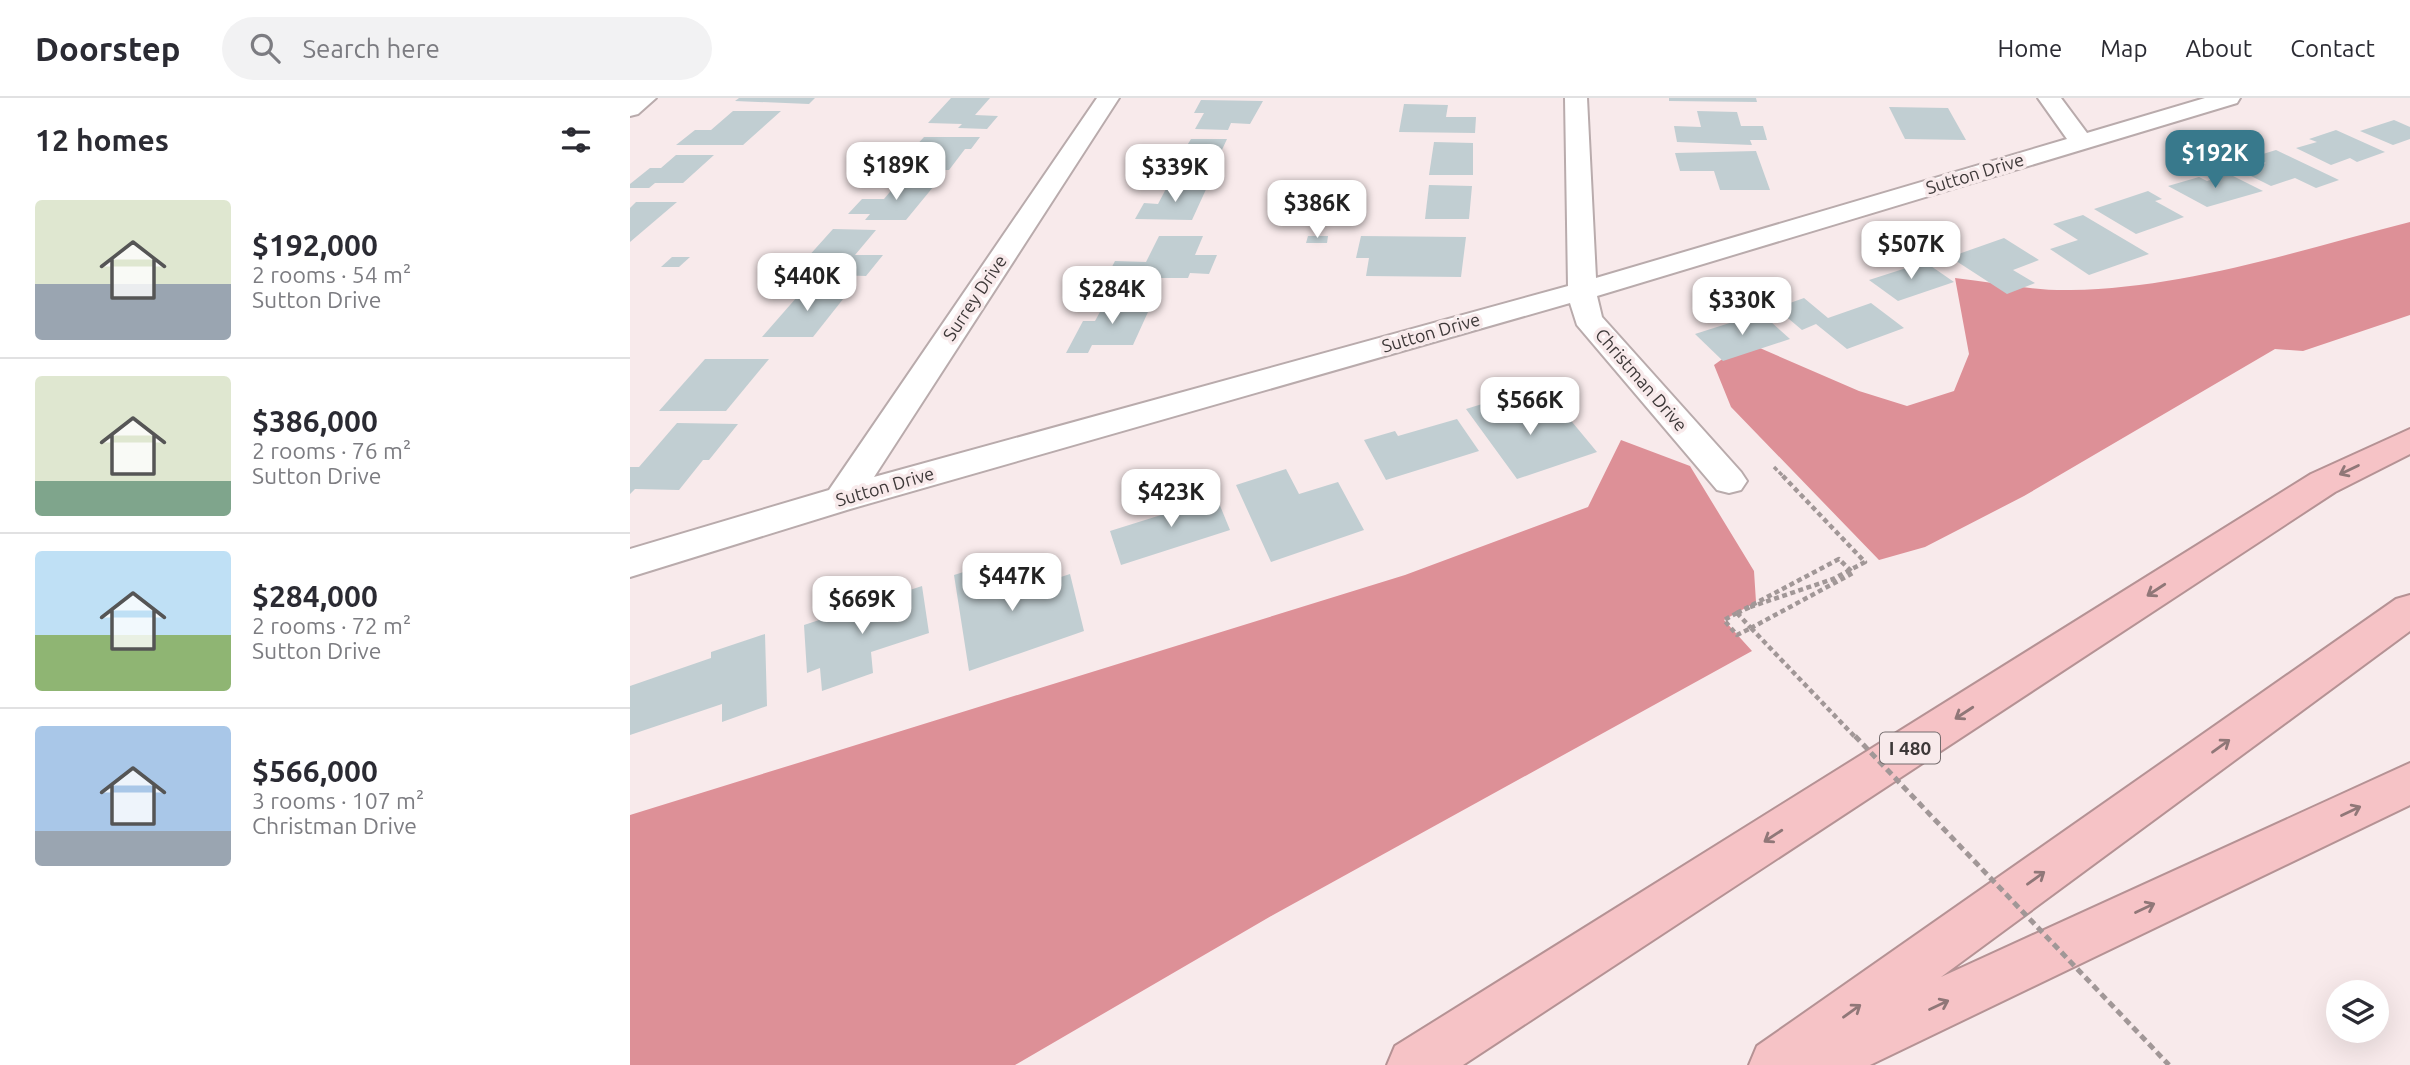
<!DOCTYPE html>
<meta charset="utf-8">
<style>
:root{--surface:#fff;--page:#f2f2f3;--text:#2b2b33;--muted:#7c7c81;--line:#e1e1e2;--accent:#38798c}
body{margin:0;font-family:Ubuntu,sans-serif;background:var(--page);color:var(--text);height:100vh;display:flex;flex-direction:column;font-size:26px;white-space:nowrap}
*{box-sizing:border-box;margin:0}
p{font-size:23px;color:var(--muted)}
.icon{flex:none;width:38px;height:38px;fill:none;stroke:currentColor;stroke-width:2;stroke-linecap:round;stroke-linejoin:round}
.map{position:relative;flex:1;overflow:hidden}
.sheet{display:flex;flex-direction:column;background:var(--surface);width:630px}
.sheet>*{flex:none}
.fabs{position:absolute;left:1696px;top:882px;display:grid;gap:14px}
.fabs a{display:grid;place-items:center;width:63px;height:63px;border-radius:50%;background:var(--surface);box-shadow:0 7px 28px #0002;font-size:35px}
.price{position:absolute;translate:-50% -60px;padding:0 16px;border-radius:14px;background:#fff;color:#222;font-size:23px;line-height:46px;filter:drop-shadow(0 2px 4px #0008)}
.price::after{content:'';position:absolute;left:50%;top:42px;width:21px;height:16px;margin-left:-10px;background:inherit;clip-path:polygon(0 0,100% 0,50% 100%)}
.price.on{background:var(--accent);color:#fff}
ul{padding:0;list-style:none}
li{display:flex;align-items:center;gap:21px;height:175px;padding:0 35px}
li+li{border-top:2px solid var(--line)}
li span{display:grid;place-items:center;flex:none;width:196px;height:140px;border-radius:7px;color:#555}
li>.icon{margin-inline-start:auto}
span .icon{width:84px;height:84px;fill:#fffc;stroke-width:1}
li b{font-size:30px}
h2{display:flex;justify-content:space-between;align-items:center;height:84px;padding:0 35px;font-size:30px}
header{display:flex;align-items:center;gap:42px;box-sizing:border-box;height:98px;padding:0 35px;background:var(--surface);border-bottom:2px solid var(--line)}
header strong{font-size:33px}
nav{display:flex;gap:38px;margin-inline-start:auto;font-size:24px}
.search{width:490px;height:63px;background:var(--page);display:flex;align-items:center;gap:18px;box-sizing:border-box;padding:0 24px;border-radius:38px;color:var(--muted);font-size:26px}
main{display:flex;flex:1;min-height:0}
.map>svg:first-child{display:block}
.forest{fill:#dd9097}
.building{fill:#c1ced2}
.lines{fill:none;stroke-linecap:round;stroke-linejoin:round}
.minor-casing{stroke:#b9abac;stroke-width:4}
.highway-casing{stroke:#b59294;stroke-width:4}
.path-far1{stroke:#a19797;stroke-width:3.5;stroke-dasharray:4.5 2.5;stroke-linecap:butt}
.path{stroke:#a19797;stroke-width:4.5;stroke-dasharray:5 3.5;stroke-linecap:butt}
.minor{fill:#fff;fill-rule:evenodd}
.highway{fill:#f6c3c6;fill-rule:evenodd}
.path-bridge-far1{stroke:#a19797;stroke-width:4.5;stroke-dasharray:5 3.5;stroke-linecap:butt}
.path-bridge{stroke:#a19797;stroke-width:5;stroke-dasharray:7 4.5;stroke-linecap:butt}
.oneway{stroke:#907778}
.labels{text-anchor:middle;stroke-width:7;stroke-linejoin:round;paint-order:stroke}
.far-street-label{font-size:18px;fill:#3d3838;stroke:#f8eaeb}
.shield{fill:#f8eaeb;stroke:#756d6e;stroke-width:2}
.shield-label{font-size:19px;font-weight:bold;fill:#3d3838}
</style>
<header>
<strong>Doorstep</strong>
<div class="search"><svg class="icon" aria-label="search" viewBox="0 0 24 24"><circle cx="10" cy="10" r="6"/><path d="M15 15l6 6"/></svg>Search here</div>
<nav><a>Home</a><a>Map</a><a>About</a><a>Contact</a></nav>
</header>
<main>
<section class="sheet">
<h2>12 homes<svg class="icon" aria-label="filters" viewBox="0 0 24 24"><path d="M4 7h16M4 17h16"/><circle cx="9" cy="7" r="2"/><circle cx="15" cy="17" r="2"/></svg></h2>
<ul>
<li><span style="background:linear-gradient(#dfe7d0 60%,#9aa5b1 0)"><svg class="icon" aria-label="home" viewBox="0 0 24 24"><path d="M3 11l9-7 9 7M6 9v11h12V9"/></svg></span><div><b>$192,000</b><p>2 rooms · 54 m²</p><p>Sutton Drive</p></div></li>
<li><span style="background:linear-gradient(#dfe7d0 75%,#7fa58c 0)"><svg class="icon" aria-label="home" viewBox="0 0 24 24"><path d="M3 11l9-7 9 7M6 9v11h12V9"/></svg></span><div><b>$386,000</b><p>2 rooms · 76 m²</p><p>Sutton Drive</p></div></li>
<li><span style="background:linear-gradient(#bfe0f5 60%,#8fb573 0)"><svg class="icon" aria-label="home" viewBox="0 0 24 24"><path d="M3 11l9-7 9 7M6 9v11h12V9"/></svg></span><div><b>$284,000</b><p>2 rooms · 72 m²</p><p>Sutton Drive</p></div></li>
<li><span style="background:linear-gradient(#a9c7e8 75%,#9aa5b1 0)"><svg class="icon" aria-label="home" viewBox="0 0 24 24"><path d="M3 11l9-7 9 7M6 9v11h12V9"/></svg></span><div><b>$566,000</b><p>3 rooms · 107 m²</p><p>Christman Drive</p></div></li>
</ul>
</section>
<div class="map">
<svg width="1780" height="967" viewBox="0 0 1780 967">
<rect width="100%" height="100%" fill="#f8eaeb"/>
<g class="forest">
<path d="M 1780,124 L 1780,217 L 1673,253 L 1645,251 L 1394,398 L 1295,449 L 1249,462 L 1101,309 L 1084,267 L 1116,244 L 1229,293 L 1277,308 L 1324,293 L 1339,256 L 1325,180 C 1363,184 1403,193 1441,192 C 1556,190 1670,152 1780,124 Z"/>
<path d="M 991,342 L 1060,368 L 1124,473 L 1126,504 L 1094,522 L 1122,553 L 643,817 L 385,967 L 0,967 L 0,717 L 775,477 L 958,409 Z"/>
</g>
<g class="building">
<path d="M 109,0 L 185,0 L 179,6 L 105,3 Z"/>
<path d="M 321,0 L 360,0 L 345,17 L 368,18 L 357,31 L 328,30 L 332,26 L 298,25 Z"/>
<path d="M 1039,0 L 1126,0 L 1127,4 L 1039,3 Z"/>
<path d="M 571,2 L 633,3 L 620,26 L 601,25 L 598,32 L 565,31 L 574,15 L 564,15 Z"/>
<path d="M 774,6 L 818,7 L 816,19 L 846,19 L 845,35 L 769,34 Z"/>
<path d="M 1259,9 L 1318,10 L 1336,42 L 1275,41 Z"/>
<path d="M 103,13 L 151,13 L 113,47 L 46,47 L 65,32 L 81,32 Z"/>
<path d="M 1067,13 L 1107,14 L 1111,28 L 1133,28 L 1137,42 L 1120,42 L 1122,47 L 1047,44 L 1044,28 L 1071,29 Z"/>
<path d="M 1764,22 L 1780,29 L 1780,41 L 1763,47 L 1730,33 Z"/>
<path d="M 1706,32 L 1755,54 L 1727,64 L 1720,60 L 1701,67 L 1666,50 L 1687,44 L 1679,41 Z"/>
<path d="M 294,39 L 350,39 L 341,51 L 335,51 L 319,72 L 275,72 L 293,51 L 283,51 Z"/>
<path d="M 561,41 L 597,41 L 584,69 L 551,69 L 548,75 L 530,75 L 542,54 L 553,54 Z"/>
<path d="M 804,44 L 843,45 L 843,77 L 799,77 Z"/>
<path d="M 1646,52 L 1709,82 L 1686,90 L 1665,80 L 1641,88 L 1611,73 L 1636,65 L 1623,59 Z"/>
<path d="M 1126,53 L 1140,92 L 1090,92 L 1084,73 L 1050,73 L 1045,55 Z"/>
<path d="M 46,57 L 84,57 L 53,85 L 25,85 L 19,90 L 0,90 L 0,86 L 20,70 L 31,70 Z"/>
<path d="M 1599,76 L 1633,93 L 1577,109 L 1538,88 L 1569,79 L 1577,83 Z"/>
<path d="M 270,82 L 308,83 L 276,122 L 235,122 L 240,116 L 218,116 L 232,101 L 254,101 Z"/>
<path d="M 538,87 L 578,87 L 562,122 L 505,121 L 514,105 L 528,106 Z"/>
<path d="M 799,87 L 842,88 L 839,121 L 795,121 Z"/>
<path d="M 1518,93 L 1532,101 L 1525,103 L 1554,119 L 1506,136 L 1464,111 Z"/>
<path d="M 6,104 L 47,104 L 0,144 L 0,110 Z"/>
<path d="M 1453,117 L 1519,156 L 1459,177 L 1420,151 L 1448,142 L 1423,126 Z"/>
<path d="M 684,121 L 704,122 L 703,128 L 681,127 Z"/>
<path d="M 203,131 L 246,132 L 225,157 L 253,157 L 236,178 L 203,177 L 209,171 L 168,170 Z"/>
<path d="M 529,138 L 573,138 L 565,157 L 587,157 L 579,176 L 560,175 L 558,180 L 512,180 L 510,184 L 474,184 L 485,163 L 516,164 Z"/>
<path d="M 678,138 L 698,138 L 697,145 L 676,145 Z"/>
<path d="M 731,138 L 836,139 L 831,179 L 736,178 L 739,160 L 726,160 Z"/>
<path d="M 1374,140 L 1409,162 L 1383,172 L 1405,185 L 1377,196 L 1320,159 Z"/>
<path d="M 42,159 L 60,159 L 49,169 L 31,169 Z"/>
<path d="M 1295,164 L 1324,184 L 1268,203 L 1239,182 Z"/>
<path d="M 174,191 L 221,191 L 183,239 L 132,239 Z"/>
<path d="M 1174,200 L 1198,220 L 1241,205 L 1274,230 L 1217,251 L 1186,226 L 1172,232 L 1146,210 Z"/>
<path d="M 476,203 L 523,203 L 503,247 L 462,247 L 458,255 L 436,255 L 453,223 L 465,223 Z"/>
<path d="M 1131,215 L 1160,241 L 1093,263 L 1065,236 Z"/>
<path d="M 75,261 L 139,261 L 96,313 L 29,313 Z"/>
<path d="M 881,297 L 901,323 L 933,313 L 967,354 L 887,381 L 836,311 Z"/>
<path d="M 827,321 L 849,353 L 756,382 L 734,342 L 765,333 L 768,338 Z"/>
<path d="M 47,325 L 108,326 L 79,362 L 73,362 L 49,392 L 5,391 L 0,396 L 0,369 L 9,369 Z"/>
<path d="M 656,371 L 669,396 L 708,384 L 734,432 L 641,464 L 606,387 Z"/>
<path d="M 584,393 L 600,432 L 491,467 L 480,433 L 547,412 L 544,405 Z"/>
<path d="M 384,458 L 391,492 L 440,476 L 454,533 L 339,573 L 324,477 Z"/>
<path d="M 292,488 L 299,535 L 241,554 L 243,575 L 192,593 L 190,570 L 177,575 L 174,527 Z"/>
<path d="M 135,536 L 137,608 L 92,624 L 92,606 L 0,637 L 0,588 L 81,560 L 81,554 Z"/>
</g>
<g class="lines">
<g class="minor-casing">
<g id="minor">
<path d="M 0,0 L 26,0 L 8,16 L 0,18 Z"/>
<path d="M 467,0 L 489,0 L 244,379 L 938,188 L 935,0 L 957,0 L 966,180 L 1437,41 L 1408,0 L 1431,0 L 1457,35 L 1575,0 L 1610,0 L 1607,5 L 967,198 L 972,219 L 1111,374 L 1117,383 L 1111,392 L 1099,395 L 1087,392 L 947,227 L 940,205 L 220,411 L 0,479 L 0,451 L 199,392 Z"/>
</g>
</g>
<g class="highway-casing">
<g id="highway">
<path d="M 1780,331 L 1780,356 L 1705,394 L 833,967 L 757,967 L 765,948 L 1681,376 Z"/>
<path d="M 1780,497 L 1780,533 L 1311,879 L 1780,665 L 1780,707 L 1240,967 L 1119,967 L 1127,948 L 1766,501 Z"/>
</g>
</g>
<path class="path-far1" d="M 1144,369 L 1153,378"/>
<path class="path" d="M 1120,509 L 1203,481 L 1235,464 L 1151,376"/>
<use href="#minor" class="minor"/>
<use href="#highway" class="highway"/>
<g class="path-bridge-far1">
<path d="M 1107,515 L 1121,530"/>
<path d="M 1107,515 L 1094,522 L 1107,537 L 1121,530"/>
<path d="M 1107,515 L 1209,461 L 1223,475 L 1121,530"/>
<path d="M 1107,515 L 1120,509"/>
<path d="M 1121,530 L 1226,640"/>
</g>
<path class="path-bridge" d="M 1225,638 L 1539,967"/>
</g>
<defs><path id="oneway-shaft" d="M-6 0H5M1.5-3L5.5 0L1.5 3" fill="none" stroke-width="1.6" stroke-linecap="round" stroke-linejoin="round" transform="scale(1.75)"/></defs>
<g class="oneway">
<use href="#oneway-shaft" transform="translate(1719 372) rotate(154)"/>
<use href="#oneway-shaft" transform="translate(1526 492) rotate(147)"/>
<use href="#oneway-shaft" transform="translate(1334 615) rotate(147)"/>
<use href="#oneway-shaft" transform="translate(1591 648) rotate(-36)"/>
<use href="#oneway-shaft" transform="translate(1721 713) rotate(-25)"/>
<use href="#oneway-shaft" transform="translate(1143 738) rotate(147)"/>
<use href="#oneway-shaft" transform="translate(1406 780) rotate(-36)"/>
<use href="#oneway-shaft" transform="translate(1515 810) rotate(-25)"/>
<use href="#oneway-shaft" transform="translate(1309 907) rotate(-25)"/>
<use href="#oneway-shaft" transform="translate(1222 913) rotate(-36)"/>
</g>
<g class="labels">
<g class="far-street-label">
<text transform="translate(1345 76) rotate(-17)" y="6">Sutton Drive</text>
<text transform="translate(345 200) rotate(-56)" y="6">Surrey Drive</text>
<text transform="translate(801 235) rotate(-16)" y="6">Sutton Drive</text>
<text transform="translate(1011 282) rotate(49)" y="6">Christman Drive</text>
<text transform="translate(255 389) rotate(-16)" y="6">Sutton Drive</text>
</g>
<rect class="shield" x="1250" y="634.5" width="60" height="31" rx="5"/>
<g class="shield-label">
<text x="1280" y="657">I 480</text>
</g>
</g>
</svg>
<div class="fabs">
<a><svg class="icon" aria-label="layers" viewBox="0 0 24 24"><path d="M12 4l9 5-9 5-9-5zM3 14l9 5 9-5"/></svg></a>
</div>
<b class="price on" style="left:1585px;top:92px">$192K</b>
<b class="price" style="left:266px;top:104px">$189K</b>
<b class="price" style="left:545px;top:106px">$339K</b>
<b class="price" style="left:687px;top:142px">$386K</b>
<b class="price" style="left:1281px;top:183px">$507K</b>
<b class="price" style="left:177px;top:215px">$440K</b>
<b class="price" style="left:482px;top:228px">$284K</b>
<b class="price" style="left:1112px;top:239px">$330K</b>
<b class="price" style="left:900px;top:339px">$566K</b>
<b class="price" style="left:541px;top:431px">$423K</b>
<b class="price" style="left:382px;top:515px">$447K</b>
<b class="price" style="left:232px;top:538px">$669K</b>
</div>
</main>
